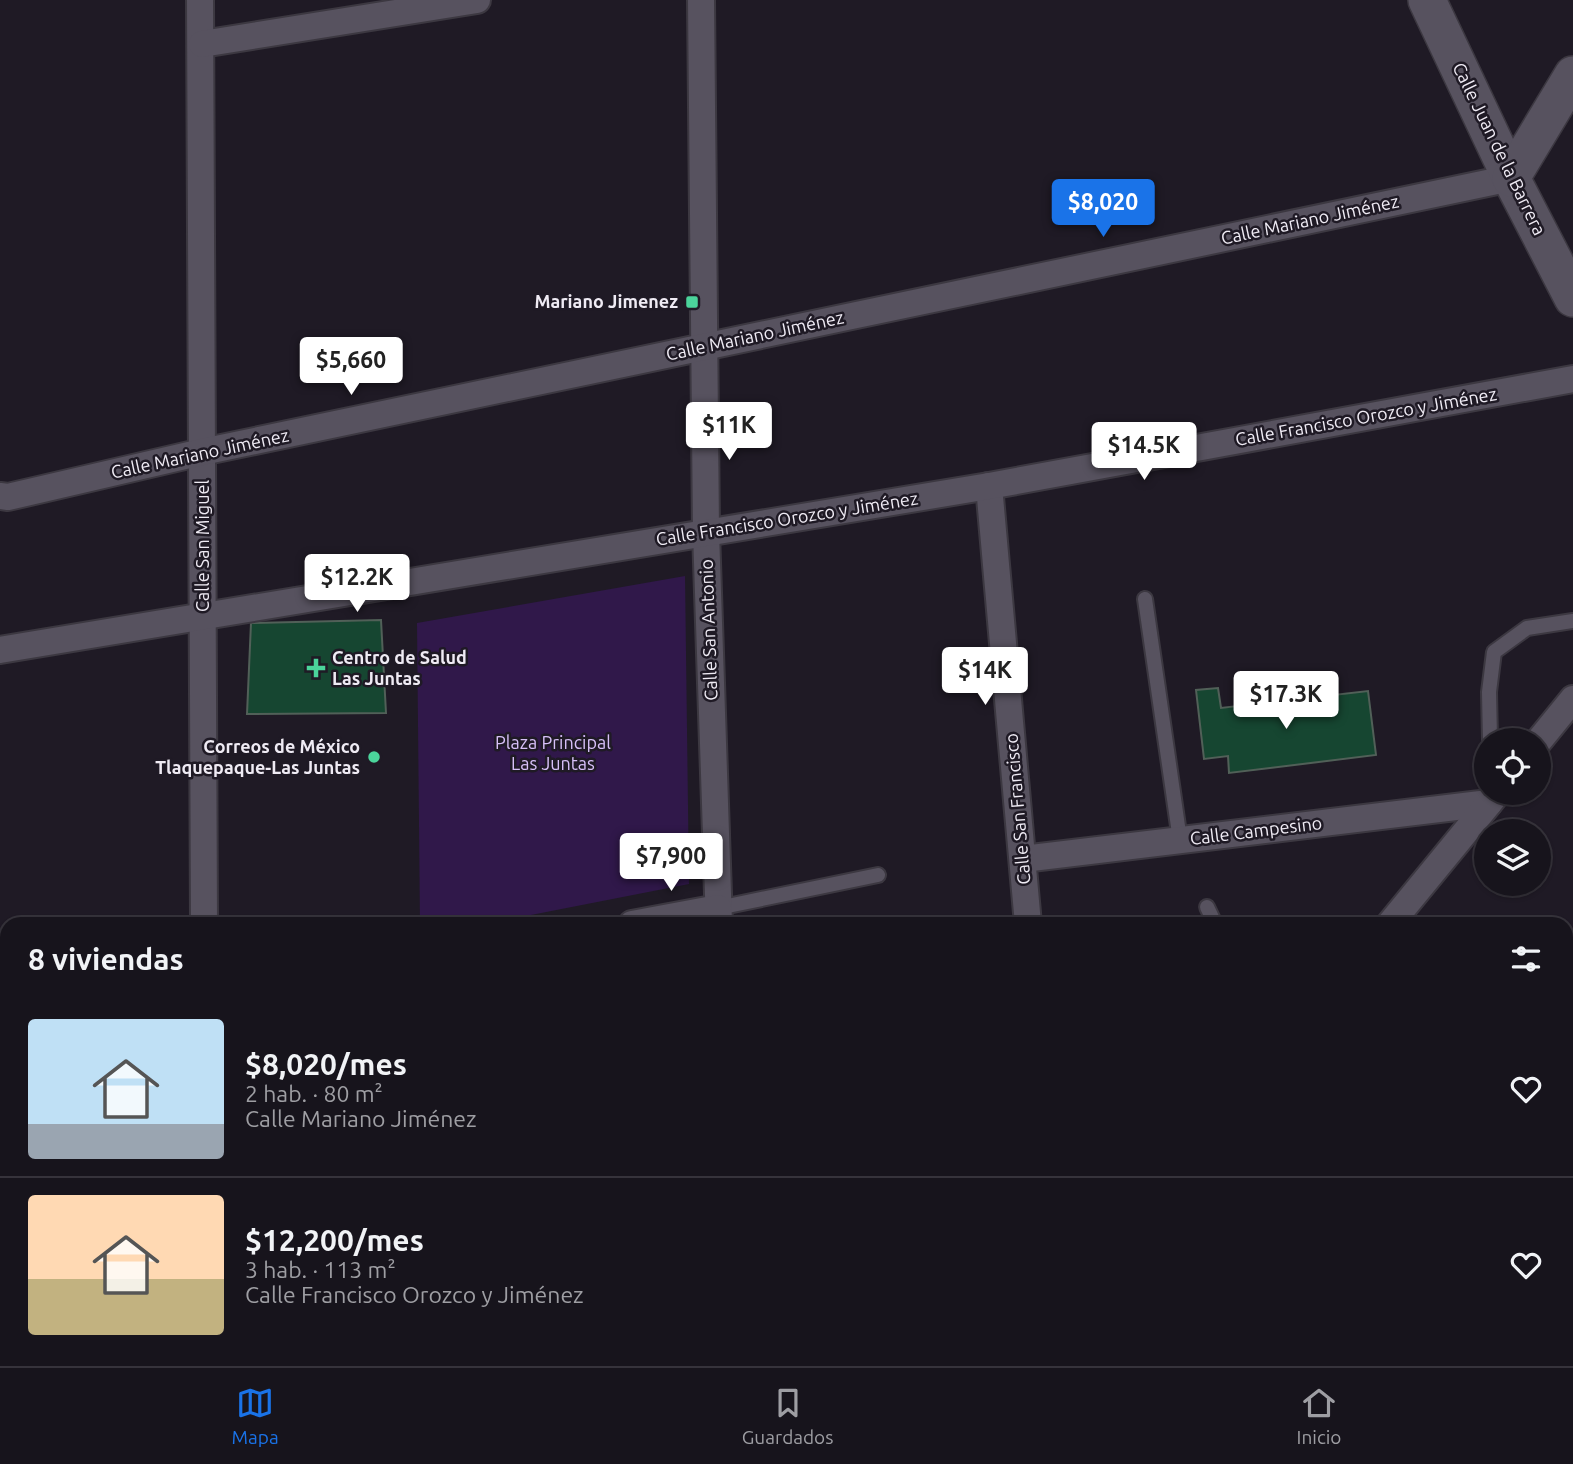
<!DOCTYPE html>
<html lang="es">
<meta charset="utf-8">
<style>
:root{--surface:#17141c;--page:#242129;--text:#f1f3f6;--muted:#9e9ea3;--line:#36333b;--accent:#1a73e8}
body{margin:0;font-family:Ubuntu,sans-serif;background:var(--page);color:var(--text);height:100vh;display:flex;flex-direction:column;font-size:26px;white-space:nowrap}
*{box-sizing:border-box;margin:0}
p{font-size:23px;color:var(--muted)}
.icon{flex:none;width:38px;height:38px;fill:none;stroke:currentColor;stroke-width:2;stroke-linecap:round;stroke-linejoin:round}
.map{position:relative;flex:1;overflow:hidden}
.sheet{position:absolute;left:0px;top:917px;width:1573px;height:450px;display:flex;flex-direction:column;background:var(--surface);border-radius:21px 21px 0 0;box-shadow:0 2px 5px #0004,0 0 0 2px var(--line)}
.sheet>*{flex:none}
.controls{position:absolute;left:1474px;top:728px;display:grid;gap:14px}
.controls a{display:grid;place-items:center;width:77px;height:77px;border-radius:50%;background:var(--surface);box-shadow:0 2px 5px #0004,0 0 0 2px var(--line);font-size:35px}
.price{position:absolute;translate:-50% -60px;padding:0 16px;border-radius:7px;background:#fff;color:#222;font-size:23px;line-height:46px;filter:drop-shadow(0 2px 4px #0008)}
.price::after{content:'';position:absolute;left:50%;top:42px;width:21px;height:16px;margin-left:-10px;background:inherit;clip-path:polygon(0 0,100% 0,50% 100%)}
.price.on{background:var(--accent);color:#fff}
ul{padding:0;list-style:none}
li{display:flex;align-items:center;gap:21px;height:175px;padding:0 28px}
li+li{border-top:2px solid var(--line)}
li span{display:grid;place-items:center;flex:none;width:196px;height:140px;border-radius:7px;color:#555}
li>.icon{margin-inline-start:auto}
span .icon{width:84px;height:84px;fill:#fffc;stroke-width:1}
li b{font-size:30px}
h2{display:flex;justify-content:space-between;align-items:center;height:84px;padding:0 28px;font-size:30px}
.dock{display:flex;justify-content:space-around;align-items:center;height:98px;border-top:2px solid var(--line);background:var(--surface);font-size:19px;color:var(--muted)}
.dock a{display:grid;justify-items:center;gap:4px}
.dock .on{color:var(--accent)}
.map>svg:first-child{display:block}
.green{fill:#30184a}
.building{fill:#164631;stroke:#516058;stroke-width:2}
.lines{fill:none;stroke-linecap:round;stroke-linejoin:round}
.lane-casing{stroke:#3c3841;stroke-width:18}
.street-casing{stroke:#3c3841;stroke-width:30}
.secondary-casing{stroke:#3c3841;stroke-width:40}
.lane{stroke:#57525f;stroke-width:14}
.street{stroke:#57525f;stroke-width:26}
.secondary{stroke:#57525f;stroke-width:37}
.poi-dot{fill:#4bd49b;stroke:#1f1a25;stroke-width:2.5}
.labels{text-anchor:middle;stroke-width:5;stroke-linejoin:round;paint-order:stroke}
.street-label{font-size:18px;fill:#efebf4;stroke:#1f1a25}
.poi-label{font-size:18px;font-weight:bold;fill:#efebf4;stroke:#1f1a25;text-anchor:end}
.park-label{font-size:18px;fill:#d7c0f8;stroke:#1f1a25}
</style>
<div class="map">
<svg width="1573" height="1366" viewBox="0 0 1573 1366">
<rect width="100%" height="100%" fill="#1f1a25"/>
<path class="green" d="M 685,576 L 689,884 L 485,924 L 420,924 L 417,623 Z"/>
<g class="building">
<path d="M 381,620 L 386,713 L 247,714 L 251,623 Z"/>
<path d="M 1218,688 L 1221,708 L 1368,691 L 1376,755 L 1229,773 L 1228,756 L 1204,759 L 1196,690 Z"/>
</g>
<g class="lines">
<g class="lane-casing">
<g id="lane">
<path d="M 1145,599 L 1180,840"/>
<path d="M 1490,740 L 1489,692 L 1494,652 L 1527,628 L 1573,621"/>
<path d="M 1207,907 L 1215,924"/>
<path d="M 718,908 L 878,875"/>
</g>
</g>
<g class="street-casing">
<g id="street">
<path d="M 200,0 L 204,924"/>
<path d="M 701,0 L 706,532 L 719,924"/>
<path d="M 202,44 L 477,0"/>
<path d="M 989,486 L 1028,924"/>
<path d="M 0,496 L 8,497 L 202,452 L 1511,178"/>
<path d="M 0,650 L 989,486 L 1573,379"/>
<path d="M 1538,742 L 1573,699"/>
<path d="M 1023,859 L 1489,803"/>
<path d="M 632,924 L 718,908"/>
<path d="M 1390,924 L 1494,797"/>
<path d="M 0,1041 L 7,1040"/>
<path d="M 0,1073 L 7,1078"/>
<path d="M 435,1360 L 445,1366"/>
<path d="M 731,1360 L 731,1366"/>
<path d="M 1012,1360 L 1019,1366"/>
<path d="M 939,1366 L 946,1360"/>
</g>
</g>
<g class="secondary-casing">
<g id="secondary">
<path d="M 1427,0 L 1511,178 L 1573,298"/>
<path d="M 1511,178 L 1573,75"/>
</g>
</g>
<use href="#lane" class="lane"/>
<use href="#street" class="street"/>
<use href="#secondary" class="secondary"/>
</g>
<g class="poi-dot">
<rect x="685" y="295" width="14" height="14" rx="3.5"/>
<path d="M312.5 657.5h7v7h7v7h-7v7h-7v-7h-7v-7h7z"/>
<circle cx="374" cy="757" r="7"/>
</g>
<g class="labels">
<g class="street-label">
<text transform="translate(1499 149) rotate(64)" y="6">Calle Juan de la Barrera</text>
<text transform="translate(1310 220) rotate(-12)" y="6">Calle Mariano Jiménez</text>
<text transform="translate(755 336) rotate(-12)" y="6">Calle Mariano Jiménez</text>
<text transform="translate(1366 417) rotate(-10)" y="6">Calle Francisco Orozco y Jiménez</text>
<text transform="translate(200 454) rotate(-12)" y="6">Calle Mariano Jiménez</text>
<text transform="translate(787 519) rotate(-9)" y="6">Calle Francisco Orozco y Jiménez</text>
<text transform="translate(203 546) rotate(-90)" y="6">Calle San Miguel</text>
<text transform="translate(709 630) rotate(-92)" y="6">Calle San Antonio</text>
<text transform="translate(1018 809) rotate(-95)" y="6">Calle San Francisco</text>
<text transform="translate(1256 831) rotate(-7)" y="6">Calle Campesino</text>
</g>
<g class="poi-label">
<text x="678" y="308">Mariano Jimenez</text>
<text x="332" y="664" text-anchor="start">Centro de Salud<tspan x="332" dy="21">Las Juntas</tspan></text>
<text x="360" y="753">Correos de México<tspan x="360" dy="21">Tlaquepaque-Las Juntas</tspan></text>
</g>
<g class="park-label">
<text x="553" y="749">Plaza Principal<tspan x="553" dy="21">Las Juntas</tspan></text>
</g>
</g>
</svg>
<div class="controls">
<a><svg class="icon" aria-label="locate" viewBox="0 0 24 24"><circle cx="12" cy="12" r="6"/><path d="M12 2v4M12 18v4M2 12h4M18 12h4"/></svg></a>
<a><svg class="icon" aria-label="layers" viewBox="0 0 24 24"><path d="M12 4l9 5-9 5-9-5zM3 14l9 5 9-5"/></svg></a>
</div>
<b class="price on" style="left:1103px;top:239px">$8,020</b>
<b class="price" style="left:351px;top:397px">$5,660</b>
<b class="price" style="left:729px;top:462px">$11K</b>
<b class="price" style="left:1144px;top:482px">$14.5K</b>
<b class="price" style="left:357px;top:614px">$12.2K</b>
<b class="price" style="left:985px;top:707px">$14K</b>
<b class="price" style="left:1286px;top:731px">$17.3K</b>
<b class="price" style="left:671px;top:893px">$7,900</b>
<section class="sheet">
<h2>8 viviendas<svg class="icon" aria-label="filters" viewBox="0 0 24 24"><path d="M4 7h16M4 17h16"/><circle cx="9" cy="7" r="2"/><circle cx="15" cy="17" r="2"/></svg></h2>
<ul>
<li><span style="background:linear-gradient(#bfe0f5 75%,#9aa5b1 0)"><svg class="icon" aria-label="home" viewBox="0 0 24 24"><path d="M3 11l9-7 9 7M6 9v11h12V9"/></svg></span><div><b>$8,020/mes</b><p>2 hab. · 80 m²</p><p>Calle Mariano Jiménez</p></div><svg class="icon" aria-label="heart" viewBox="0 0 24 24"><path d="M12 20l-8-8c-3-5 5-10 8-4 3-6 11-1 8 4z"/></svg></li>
<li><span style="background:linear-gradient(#ffd9b3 60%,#c2b280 0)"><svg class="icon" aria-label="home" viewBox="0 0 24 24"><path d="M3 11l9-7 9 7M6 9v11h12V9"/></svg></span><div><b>$12,200/mes</b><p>3 hab. · 113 m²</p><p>Calle Francisco Orozco y Jiménez</p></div><svg class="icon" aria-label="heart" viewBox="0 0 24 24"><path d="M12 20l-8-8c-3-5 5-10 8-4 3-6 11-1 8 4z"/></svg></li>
</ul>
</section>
</div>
<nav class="dock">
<a class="on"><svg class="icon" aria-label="map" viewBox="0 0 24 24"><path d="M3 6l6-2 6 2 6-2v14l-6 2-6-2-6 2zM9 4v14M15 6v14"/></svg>Mapa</a>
<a><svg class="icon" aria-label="saved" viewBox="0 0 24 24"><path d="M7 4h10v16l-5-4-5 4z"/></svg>Guardados</a>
<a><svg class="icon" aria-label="home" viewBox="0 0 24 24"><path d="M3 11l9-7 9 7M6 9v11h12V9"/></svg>Inicio</a>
</nav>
